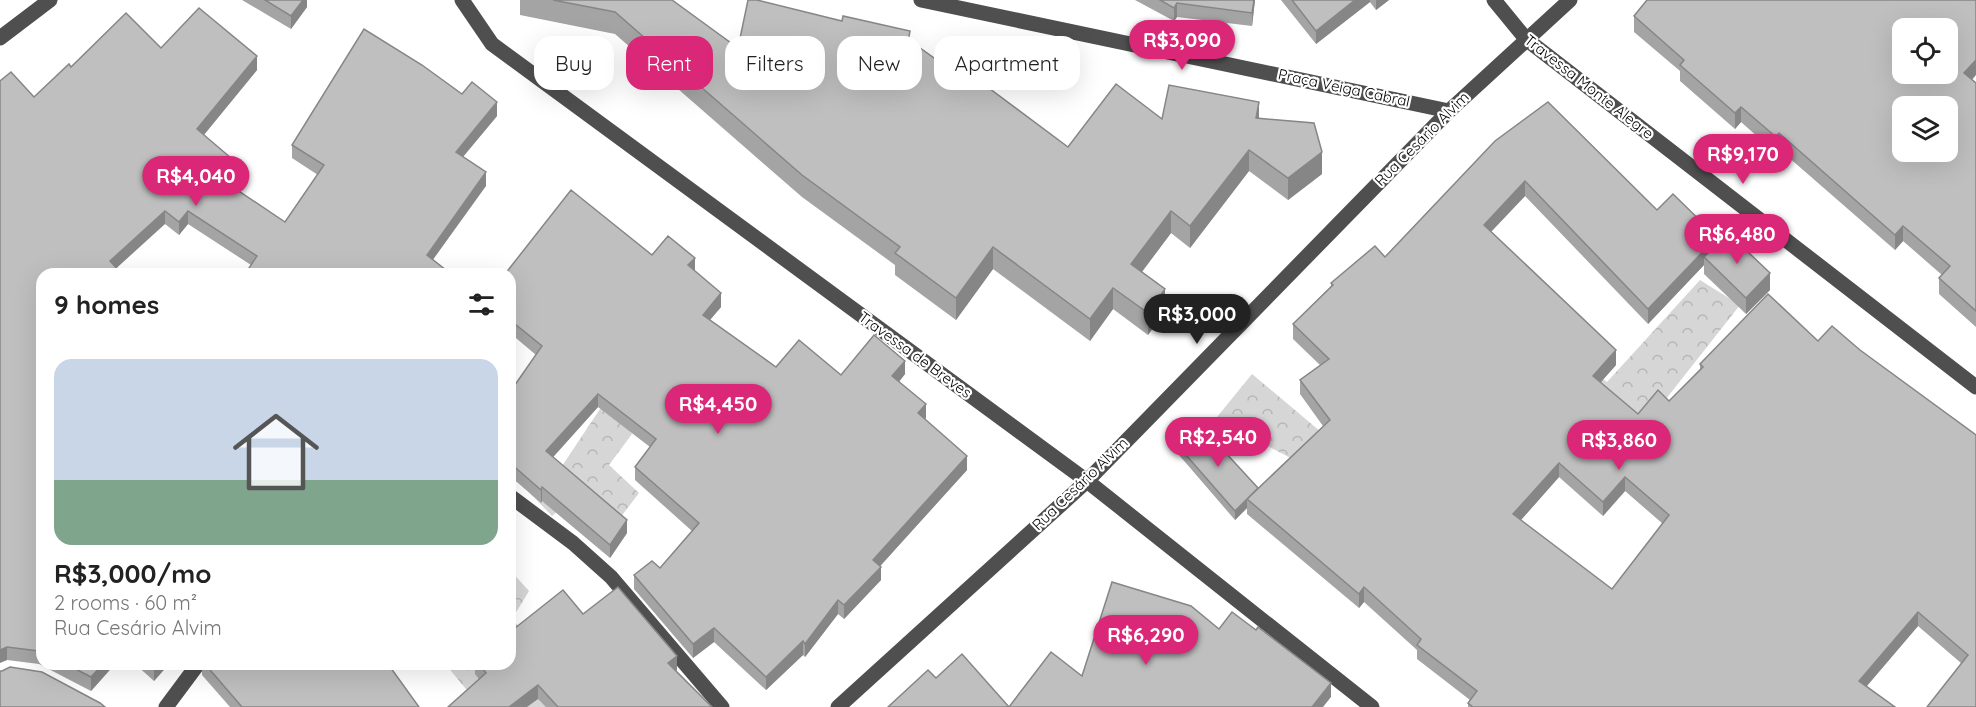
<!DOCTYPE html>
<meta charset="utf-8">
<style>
:root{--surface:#fff;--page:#f6f6f6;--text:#222;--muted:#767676;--accent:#db2777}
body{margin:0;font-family:Quicksand,sans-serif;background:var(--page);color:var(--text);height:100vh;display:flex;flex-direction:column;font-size:22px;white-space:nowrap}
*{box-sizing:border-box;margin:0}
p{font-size:20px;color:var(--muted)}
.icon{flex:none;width:33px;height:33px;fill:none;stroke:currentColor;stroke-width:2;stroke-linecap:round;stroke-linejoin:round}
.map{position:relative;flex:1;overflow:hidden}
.details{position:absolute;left:36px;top:268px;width:480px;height:402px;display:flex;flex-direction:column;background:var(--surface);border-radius:18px;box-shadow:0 6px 24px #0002}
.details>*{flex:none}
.hud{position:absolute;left:534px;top:36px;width:570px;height:54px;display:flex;gap:12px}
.controls{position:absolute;left:1892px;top:18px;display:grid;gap:12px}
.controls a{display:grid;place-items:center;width:66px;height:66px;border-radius:12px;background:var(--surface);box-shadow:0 6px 24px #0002;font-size:30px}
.price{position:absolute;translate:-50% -51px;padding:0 14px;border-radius:21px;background:var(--accent);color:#fff;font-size:20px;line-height:39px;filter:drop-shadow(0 2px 3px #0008)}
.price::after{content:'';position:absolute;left:50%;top:36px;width:18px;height:14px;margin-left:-9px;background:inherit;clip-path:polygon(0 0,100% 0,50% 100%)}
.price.selected{background:#222;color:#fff}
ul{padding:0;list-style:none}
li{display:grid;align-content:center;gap:12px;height:318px;padding:0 18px}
li span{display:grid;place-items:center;height:186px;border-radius:18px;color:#555}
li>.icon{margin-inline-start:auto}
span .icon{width:108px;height:108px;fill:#fffc;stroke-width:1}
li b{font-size:26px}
h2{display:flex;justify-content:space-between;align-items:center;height:72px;padding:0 18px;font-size:26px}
.tag{padding:0 21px;border-radius:18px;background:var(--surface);box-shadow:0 6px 24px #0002;font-size:21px;line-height:54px}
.tag.selected{background:var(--accent);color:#fff}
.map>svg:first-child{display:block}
.forest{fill:url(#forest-crowns)}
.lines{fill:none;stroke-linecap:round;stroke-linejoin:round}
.minor{stroke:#4f4f4f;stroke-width:15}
.tree{fill:#8c8c8c}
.wall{fill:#a4a4a4;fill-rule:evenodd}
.shaded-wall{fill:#868686}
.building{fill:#bfbfbf;stroke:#868686;stroke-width:1.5;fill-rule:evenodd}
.labels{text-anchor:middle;stroke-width:4.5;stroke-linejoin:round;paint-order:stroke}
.street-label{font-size:15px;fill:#000;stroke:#fff}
</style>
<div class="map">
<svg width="1976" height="707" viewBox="0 0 1976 707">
<defs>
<pattern id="forest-crowns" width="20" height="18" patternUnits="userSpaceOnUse" patternTransform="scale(1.5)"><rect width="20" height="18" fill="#d6d6d6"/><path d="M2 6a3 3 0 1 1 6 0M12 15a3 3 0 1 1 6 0" fill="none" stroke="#b6b6b6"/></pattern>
</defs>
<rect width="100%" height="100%" fill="#fff"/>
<g class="forest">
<path d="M 1700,280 L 1740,305 L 1599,484 L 1582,362 L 1607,382 Z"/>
<path d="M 1252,374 L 1327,437 L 1300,463 L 1256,440 L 1233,434 L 1217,417 Z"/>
<path d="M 608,397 L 632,434 L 609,465 L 639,493 L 620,518 L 579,493 L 552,516 L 521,484 L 560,469 Z"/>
<path d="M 510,570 L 529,591 L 515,614 L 510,610 Z"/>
<path d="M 515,622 L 539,651 L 546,707 L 481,707 L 446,665 L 510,664 L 510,630 Z"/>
</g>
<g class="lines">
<g class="minor">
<path d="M 462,0 L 492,44 L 1087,481 L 1372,707"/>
<path d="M 921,0 L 1449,111"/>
<path d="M 1494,0 L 1526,39 L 1976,387"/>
<path d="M 0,38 L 50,0"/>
<path d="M 510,496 L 573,543 L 611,577 L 722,707"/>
<path d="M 166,707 L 198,664"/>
<path d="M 838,707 L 1087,481 L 1449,111 L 1570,0"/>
</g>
</g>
<circle class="tree" cx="588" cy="53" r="9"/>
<g class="wall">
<path d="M 242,0 L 307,0 L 307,7 L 291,29 Z"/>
<path d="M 520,0 L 672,0 L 738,48 L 910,40 L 973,86 L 1068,147 L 1162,119 L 1259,118 L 1322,174 L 1288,200 L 1249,171 L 1190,248 L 1171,233 L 1142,272 L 1165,311 L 1148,335 L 1113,309 L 1090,341 L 993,269 L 956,320 L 895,275 L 895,265 L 802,197 L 615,34 L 520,15 Z"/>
<path d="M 1135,0 L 1255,0 L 1252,26 L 1177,17 L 1174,21 Z"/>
<path d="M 1281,0 L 1389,0 L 1376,10 L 1370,2 L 1316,44 Z"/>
<path d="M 1634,16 L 1972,80 L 1976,83 L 1976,327 L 1939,294 L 1939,278 L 1942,275 L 1903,241 L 1895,250 L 1779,149 L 1776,153 L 1741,122 L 1735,129 L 1680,81 L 1680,71 L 1634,32 Z"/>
<path d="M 161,48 L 257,70 L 204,135 L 231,171 L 223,180 L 285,222 L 318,175 L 292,158 L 292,145 L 462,94 L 497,116 L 463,157 L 486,186 L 251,265 L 188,224 L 179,235 L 165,224 L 42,274 L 42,664 L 115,664 L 91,691 L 39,664 L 7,660 L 1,662 L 34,97 L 71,67 Z"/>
<path d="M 1495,141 L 1657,210 L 1717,244 L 1770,290 L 1746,314 L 1704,274 L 1704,265 L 1648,324 L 1525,196 L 1491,232 L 1616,365 L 1600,383 L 1638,414 L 1669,401 L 1700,369 L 1700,364 L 1818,341 L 1860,350 L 1976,435 L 1976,707 L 1961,663 L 1918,626 L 1867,686 L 1895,707 L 1468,707 L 1468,703 L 1470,700 L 1417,659 L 1417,650 L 1364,602 L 1359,608 L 1247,514 L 1247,508 L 1235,520 L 1179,455 L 1179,447 L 1258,488 L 1323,426 L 1300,394 L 1300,380 L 1320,365 L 1293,339 L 1293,324 L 1331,286 L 1331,283 L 1385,257 ZM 1559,477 L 1603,516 L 1625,491 L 1663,524 L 1612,589 L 1521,520 Z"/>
<path d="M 652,255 L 695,271 L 721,307 L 710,320 L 776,367 L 841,375 L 905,374 L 899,382 L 926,418 L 925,419 L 967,470 L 880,566 L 881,580 L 844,619 L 838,614 L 805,657 L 803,655 L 766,690 L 714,642 L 693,658 L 634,589 L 634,575 L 660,568 L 692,531 L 635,480 L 635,467 L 650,447 L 598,407 L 553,457 L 627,533 L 610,558 L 542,501 L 541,503 L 510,476 L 510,392 L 536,355 L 510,333 L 510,274 Z"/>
<path d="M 583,614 L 677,670 L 676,671 L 712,707 L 546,707 L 538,699 L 479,679 L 475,674 L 475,664 L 510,664 Z"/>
<path d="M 135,664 L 169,664 L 154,681 Z"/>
<path d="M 202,664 L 388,664 L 419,707 L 230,707 L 202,675 Z"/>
</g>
<g class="shaded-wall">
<path d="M 303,0 L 307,0 L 307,7 L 291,29 L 291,16 Z"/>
<path d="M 1254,0 L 1255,0 L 1252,26 L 1252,13 Z"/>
<path d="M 1355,0 L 1370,0 L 1370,2 L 1316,44 L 1316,31 Z"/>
<path d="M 1376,0 L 1389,0 L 1376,10 Z"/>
<path d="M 1177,3 L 1177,17 L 1174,21 L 1174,8 Z"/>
<path d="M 257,56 L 257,70 L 197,143 L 197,129 Z"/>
<path d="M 1976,60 L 1976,75 L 1964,89 L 1964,73 Z"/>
<path d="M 497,102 L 497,116 L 456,165 L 456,152 Z"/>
<path d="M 1259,102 L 1259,123 L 1256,118 Z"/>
<path d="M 1741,107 L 1741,122 L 1735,129 L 1735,113 Z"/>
<path d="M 1779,133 L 1779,149 L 1776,153 L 1776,137 Z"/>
<path d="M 1249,150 L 1249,171 L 1190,248 L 1190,226 Z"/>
<path d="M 1322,152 L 1322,174 L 1288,200 L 1288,178 Z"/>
<path d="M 231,158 L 231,171 L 215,188 L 215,175 Z"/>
<path d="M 486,172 L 486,186 L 427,268 L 427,255 Z"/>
<path d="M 1525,181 L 1525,196 L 1484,239 L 1484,225 Z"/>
<path d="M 165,211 L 165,224 L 110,274 L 110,261 Z"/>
<path d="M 188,211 L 188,224 L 179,235 L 179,222 Z"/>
<path d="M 1171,211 L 1171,233 L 1131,286 L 1131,264 Z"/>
<path d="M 1903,226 L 1903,241 L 1895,250 L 1895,235 Z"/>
<path d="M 1717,237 L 1717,252 L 1704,257 L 1704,265 L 1648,324 L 1648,309 Z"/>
<path d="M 993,247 L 993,269 L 956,320 L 956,298 Z"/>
<path d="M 695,258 L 695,271 L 688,265 Z"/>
<path d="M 1770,273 L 1770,290 L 1746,314 L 1746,298 Z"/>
<path d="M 1113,288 L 1113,309 L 1090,341 L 1090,319 Z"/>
<path d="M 1165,289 L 1165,311 L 1148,335 L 1148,313 Z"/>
<path d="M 721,293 L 721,307 L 703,328 L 703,315 Z"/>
<path d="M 1616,350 L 1616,365 L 1593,391 L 1593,376 Z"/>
<path d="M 905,361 L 905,374 L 892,390 L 892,376 Z"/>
<path d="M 598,394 L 598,407 L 546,465 L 546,451 Z"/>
<path d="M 926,404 L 926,418 L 918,426 L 918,413 Z"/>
<path d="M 967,456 L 967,470 L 873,574 L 873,560 Z"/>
<path d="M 1559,463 L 1559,477 L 1513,529 L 1513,514 Z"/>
<path d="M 1625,477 L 1625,491 L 1603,516 L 1603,502 Z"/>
<path d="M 542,487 L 542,501 L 541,503 L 541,490 Z"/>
<path d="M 1247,500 L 1247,508 L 1235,520 L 1235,511 Z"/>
<path d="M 627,520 L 627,533 L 610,558 L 610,545 Z"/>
<path d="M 881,567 L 881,580 L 844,619 L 844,605 Z"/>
<path d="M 1364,587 L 1364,602 L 1359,608 L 1359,594 Z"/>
<path d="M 838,600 L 838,614 L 805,657 L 805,644 Z"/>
<path d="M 1918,612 L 1918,626 L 1859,695 L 1859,681 Z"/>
<path d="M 714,628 L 714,642 L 693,658 L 693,644 Z"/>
<path d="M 803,641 L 803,655 L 766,690 L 766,677 Z"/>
<path d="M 7,647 L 7,660 L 0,663 L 0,650 Z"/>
<path d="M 677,656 L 677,670 L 668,677 L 668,663 Z"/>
<path d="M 103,664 L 115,664 L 91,691 L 91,677 Z"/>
<path d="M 157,664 L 169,664 L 154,681 L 154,668 Z"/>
<path d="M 1331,683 L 1331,697 L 1323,707 L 1312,707 Z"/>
<path d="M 538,685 L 538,699 L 527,707 L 509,707 Z"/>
</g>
<g class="building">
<path d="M 265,0 L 303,0 L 291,16 Z"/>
<path d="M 553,0 L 672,0 L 738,48 L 748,0 L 757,0 L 842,21 L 843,16 L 910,31 L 908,42 L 909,40 L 973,86 L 978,80 L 1068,147 L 1116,84 L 1162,119 L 1169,85 L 1259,102 L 1256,118 L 1314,123 L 1322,152 L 1288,178 L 1249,150 L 1190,226 L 1171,211 L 1131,264 L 1165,289 L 1148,313 L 1113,288 L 1090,319 L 993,247 L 956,298 L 895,253 L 900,247 L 802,175 L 615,12 Z"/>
<path d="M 1160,0 L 1254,0 L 1252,13 L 1177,3 L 1174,8 Z"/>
<path d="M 1292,0 L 1355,0 L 1316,31 Z"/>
<path d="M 1647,0 L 1976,0 L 1976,60 L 1964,73 L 1976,83 L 1976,311 L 1939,278 L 1950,266 L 1903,226 L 1895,235 L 1779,133 L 1776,137 L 1741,107 L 1735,113 L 1680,65 L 1684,60 L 1634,16 ZM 1902,28 L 1947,28 L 1947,74 L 1902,74 ZM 1902,106 L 1947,106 L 1947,152 L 1902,152 Z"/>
<path d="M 199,8 L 257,56 L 197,129 L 231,158 L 215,175 L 285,222 L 324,165 L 292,145 L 364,29 L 422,65 L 462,94 L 472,82 L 497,102 L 456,152 L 486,172 L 427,255 L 451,274 L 245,274 L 257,256 L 188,211 L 179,222 L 165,211 L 110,261 L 122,274 L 42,274 L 42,652 L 39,651 L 7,647 L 0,650 L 0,81 L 11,72 L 34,97 L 69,64 L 71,67 L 126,13 L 161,48 Z"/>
<path d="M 1548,102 L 1657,210 L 1673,194 L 1717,237 L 1648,309 L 1525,181 L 1484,225 L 1616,350 L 1593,376 L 1638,414 L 1658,390 L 1669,401 L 1703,367 L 1700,364 L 1768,294 L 1818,341 L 1832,326 L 1860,350 L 1976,435 L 1976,707 L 1927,707 L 1968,655 L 1918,612 L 1859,681 L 1895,707 L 1473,707 L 1468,703 L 1477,691 L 1417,645 L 1421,639 L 1364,587 L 1359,594 L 1247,499 L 1330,420 L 1300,380 L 1329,359 L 1293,324 L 1333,285 L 1331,283 L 1375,246 L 1385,257 L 1495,141 ZM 1559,463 L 1603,502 L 1625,477 L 1669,515 L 1612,589 L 1513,514 Z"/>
<path d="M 571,190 L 652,255 L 668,236 L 695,258 L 688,265 L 721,293 L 703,315 L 776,367 L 799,340 L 841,375 L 874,335 L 905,361 L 892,376 L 926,404 L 918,413 L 967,456 L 873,560 L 881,567 L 844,605 L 838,600 L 805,644 L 803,641 L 766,677 L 714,628 L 693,644 L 634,575 L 652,561 L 660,568 L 699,523 L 635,467 L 656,439 L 598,394 L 546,451 L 627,520 L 610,545 L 542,487 L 541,490 L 510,463 L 510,392 L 542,346 L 510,320 L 510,274 L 505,274 Z"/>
<path d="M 1728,233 L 1770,273 L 1746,298 L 1704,257 Z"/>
<path d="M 1200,425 L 1258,488 L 1235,511 L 1179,447 Z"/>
<path d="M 1112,582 L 1191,606 L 1219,629 L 1232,612 L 1256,630 L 1258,627 L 1331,683 L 1312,707 L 888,707 L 928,670 L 936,678 L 962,654 L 1009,707 L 1051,652 L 1082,676 Z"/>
<path d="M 618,587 L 677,656 L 668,663 L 712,707 L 558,707 L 538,685 L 509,707 L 448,707 L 486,673 L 479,664 L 510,664 L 510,632 L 563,590 L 583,614 Z"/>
<path d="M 66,664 L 103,664 L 91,677 Z"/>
<path d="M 150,664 L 157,664 L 154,668 Z"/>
<path d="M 205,664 L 388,664 L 419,707 L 242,707 Z"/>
<path d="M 10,667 L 42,672 L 100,703 L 105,707 L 0,707 L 0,671 L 2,671 Z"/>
</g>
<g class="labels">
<g class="street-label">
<text transform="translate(1589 87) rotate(38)" y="5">Travessa Monte Alegre</text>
<text transform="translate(1344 88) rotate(12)" y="5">Praça Veiga Cabral</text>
<text transform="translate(1422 139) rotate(-45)" y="5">Rua Cesário Alvim</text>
<text transform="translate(915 355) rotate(36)" y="5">Travessa de Breves</text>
<text transform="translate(1080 484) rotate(-44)" y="5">Rua Cesário Alvim</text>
</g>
</g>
</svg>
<div class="controls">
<a><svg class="icon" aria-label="locate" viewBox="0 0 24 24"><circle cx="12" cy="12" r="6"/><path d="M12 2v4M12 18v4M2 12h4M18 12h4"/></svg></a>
<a><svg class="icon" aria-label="layers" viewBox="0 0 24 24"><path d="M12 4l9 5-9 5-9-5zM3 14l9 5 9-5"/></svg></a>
</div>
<b class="price" style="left:1182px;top:71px">R$3,090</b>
<b class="price" style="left:1743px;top:185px">R$9,170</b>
<b class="price" style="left:196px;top:207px">R$4,040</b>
<b class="price" style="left:1737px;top:265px">R$6,480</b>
<b class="price selected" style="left:1197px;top:345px">R$3,000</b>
<b class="price" style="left:718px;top:435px">R$4,450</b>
<b class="price" style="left:1218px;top:468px">R$2,540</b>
<b class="price" style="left:1619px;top:471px">R$3,860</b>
<b class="price" style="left:1146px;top:666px">R$6,290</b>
<div class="hud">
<a class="tag">Buy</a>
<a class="tag selected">Rent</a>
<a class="tag">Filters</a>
<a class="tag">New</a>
<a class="tag">Apartment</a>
</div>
<section class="details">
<h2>9 homes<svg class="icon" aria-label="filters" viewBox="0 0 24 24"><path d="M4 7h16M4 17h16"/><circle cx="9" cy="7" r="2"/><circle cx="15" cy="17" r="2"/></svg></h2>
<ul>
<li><span style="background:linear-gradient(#c9d6e8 65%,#7fa58c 0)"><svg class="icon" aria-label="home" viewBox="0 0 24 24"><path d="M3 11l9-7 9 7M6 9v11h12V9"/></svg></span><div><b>R$3,000/mo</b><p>2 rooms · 60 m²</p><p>Rua Cesário Alvim</p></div></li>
</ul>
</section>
</div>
